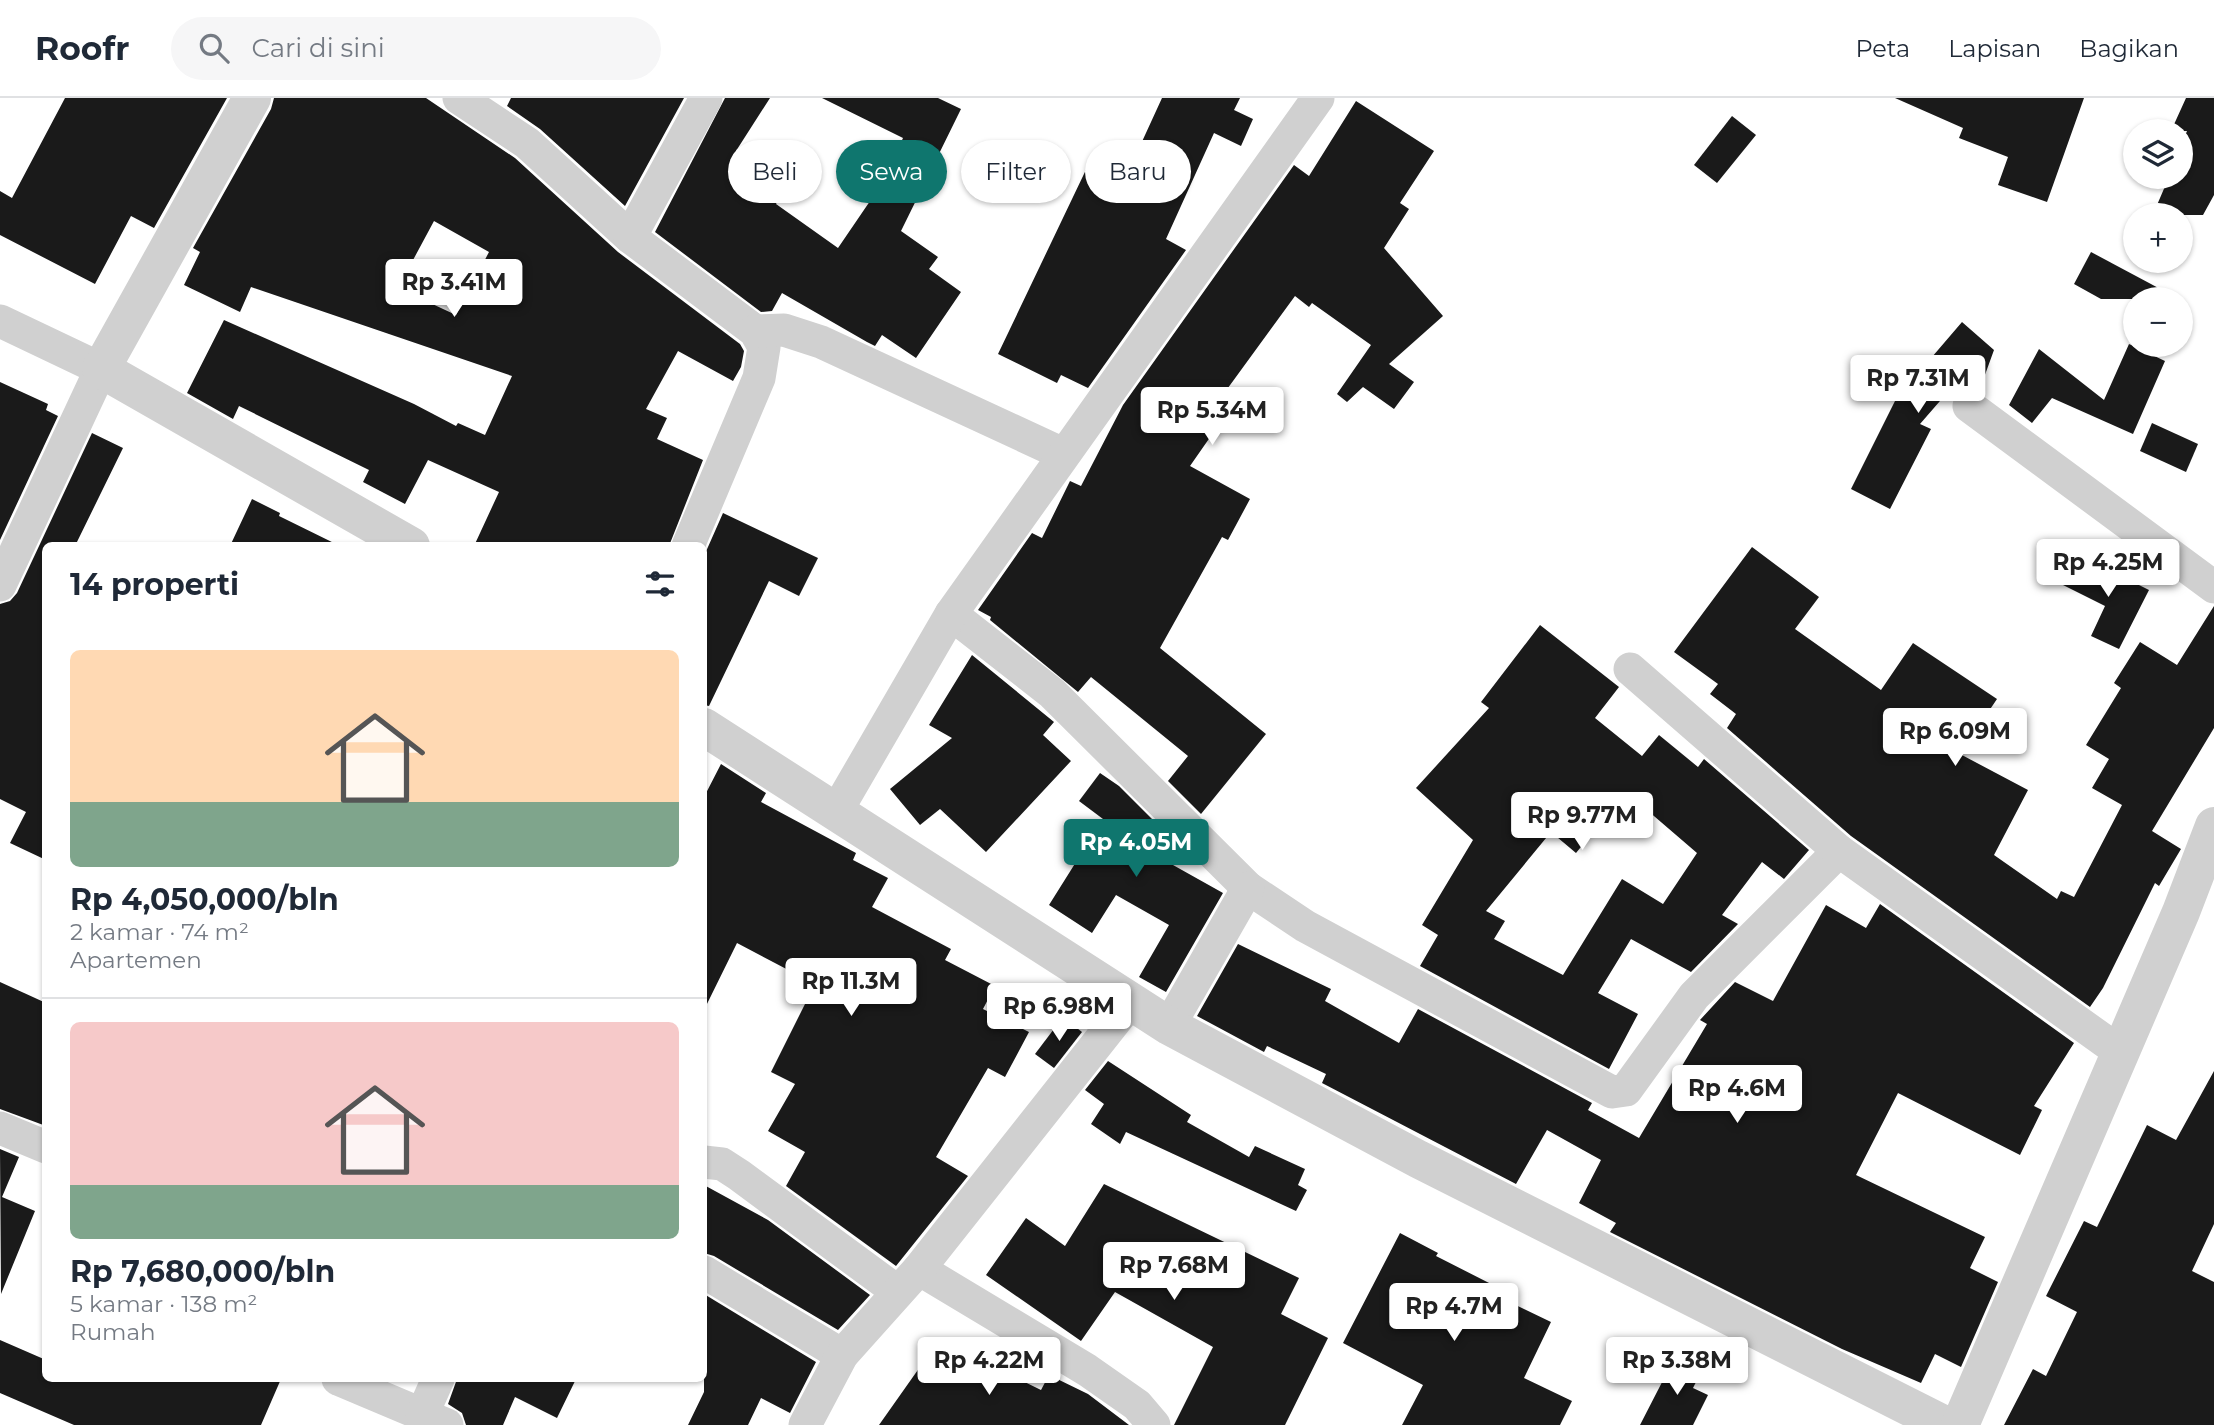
<!DOCTYPE html>
<html lang="id">
<meta charset="utf-8">
<style>
:root{--surface:#fff;--page:#f6f6f7;--text:#1f2937;--muted:#747a83;--line:#e0e1e3;--accent:#0f766e}
body{margin:0;font-family:Montserrat,sans-serif;background:var(--page);color:var(--text);height:100vh;display:flex;flex-direction:column;font-size:26px;white-space:nowrap}
*{box-sizing:border-box;margin:0}
p{font-size:23px;color:var(--muted)}
.icon{flex:none;width:38px;height:38px;fill:none;stroke:currentColor;stroke-width:2;stroke-linecap:round;stroke-linejoin:round}
.map{position:relative;flex:1;overflow:hidden}
.drawer{position:absolute;left:42px;top:444px;width:665px;height:840px;display:flex;flex-direction:column;background:var(--surface);border-radius:10px;box-shadow:0 2px 5px #0004}
.drawer>*{flex:none}
.hud{position:absolute;left:728px;top:42px;width:665px;height:63px;display:flex;gap:14px}
.controls{position:absolute;left:2123px;top:21px;display:grid;gap:14px}
.controls a{display:grid;place-items:center;width:70px;height:70px;border-radius:50%;background:var(--surface);box-shadow:0 2px 5px #0004;font-size:35px}
.price{position:absolute;translate:-50% -60px;padding:0 16px;border-radius:7px;background:#fff;color:#222;font-size:23px;line-height:46px;filter:drop-shadow(0 2px 4px #0008)}
.price::after{content:'';position:absolute;left:50%;top:42px;width:21px;height:16px;margin-left:-10px;background:inherit;clip-path:polygon(0 0,100% 0,50% 100%)}
.price.selected{background:var(--accent);color:#fff}
ul{padding:0;list-style:none}
li{display:grid;align-content:center;gap:14px;height:371px;padding:0 28px}
li+li{border-top:2px solid var(--line)}
li span{display:grid;place-items:center;height:217px;border-radius:10px;color:#555}
li>.icon{margin-inline-start:auto}
span .icon{width:126px;height:126px;fill:#fffc;stroke-width:1}
li b{font-size:30px}
h2{display:flex;justify-content:space-between;align-items:center;height:84px;padding:0 28px;font-size:30px}
.pill{padding:0 24px;border-radius:32px;background:var(--surface);box-shadow:0 2px 5px #0004;font-size:24px;line-height:63px}
.pill.selected{background:var(--accent);color:#fff}
header{display:flex;align-items:center;gap:42px;box-sizing:border-box;height:98px;padding:0 35px;background:var(--surface);border-bottom:2px solid var(--line)}
header strong{font-size:33px}
nav{display:flex;gap:38px;margin-inline-start:auto;font-size:24px}
.search{width:490px;height:63px;background:var(--page);display:flex;align-items:center;gap:18px;box-sizing:border-box;padding:0 24px;border-radius:38px;color:var(--muted);font-size:26px}
.map>svg:first-child{display:block}
.building{fill:#1a1a1a;fill-rule:evenodd}
.lines{fill:none;stroke-linecap:round;stroke-linejoin:round}
.minor{stroke:#d0d0d0;stroke-width:33}
.tertiary{stroke:#d0d0d0;stroke-width:38}
</style>
<header>
<strong>Roofr</strong>
<div class="search"><svg class="icon" aria-label="search" viewBox="0 0 24 24"><circle cx="10" cy="10" r="6"/><path d="M15 15l6 6"/></svg>Cari di sini</div>
<nav><a>Peta</a><a>Lapisan</a><a>Bagikan</a></nav>
</header>
<div class="map">
<svg width="2214" height="1327" viewBox="0 0 2214 1327">
<rect width="100%" height="100%" fill="#fff"/>
<g class="building">
<path d="M 65,0 L 227,0 L 154,130 L 131,118 L 95,186 L 0,137 L 0,93 L 12,100 Z"/>
<path d="M 274,0 L 426,0 L 515,60 L 618,154 L 740,246 L 744,253 L 741,269 L 733,283 L 678,253 L 646,311 L 667,320 L 657,341 L 703,362 L 669,448 L 474,448 L 499,394 L 428,362 L 405,406 L 363,384 L 369,372 L 239,308 L 233,321 L 187,295 L 224,222 L 414,306 L 456,328 L 458,325 L 485,337 L 512,278 L 251,189 L 240,214 L 184,187 L 200,154 L 193,150 L 271,11 ZM 434,123 L 489,154 L 456,217 L 398,190 Z"/>
<path d="M 511,0 L 684,0 L 625,108 L 540,31 L 507,8 Z"/>
<path d="M 725,0 L 770,0 L 736,53 L 788,84 L 776,106 L 838,150 L 883,84 L 903,40 L 822,0 L 938,0 L 961,11 L 901,133 L 938,159 L 929,171 L 961,194 L 916,260 L 882,237 L 875,248 L 867,244 L 782,195 L 772,213 L 761,214 L 655,134 Z"/>
<path d="M 1162,0 L 1240,0 L 1234,12 L 1253,21 L 1241,48 L 1214,35 L 1166,141 L 1186,152 L 1088,290 L 1061,277 L 1057,285 L 998,256 L 1094,55 L 1129,72 Z"/>
<path d="M 1895,0 L 2084,0 L 2047,104 L 1998,87 L 2008,59 L 1959,40 L 1963,30 Z"/>
<path d="M 2186,0 L 2214,0 L 2214,97 L 2203,117 L 2162,117 L 2165,110 L 2157,107 L 2169,79 L 2180,79 L 2180,50 L 2187,33 L 2171,33 Z"/>
<path d="M 1356,3 L 1434,53 L 1400,105 L 1409,111 L 1384,150 L 1443,218 L 1389,266 L 1414,284 L 1394,311 L 1363,289 L 1347,304 L 1337,296 L 1371,247 L 1312,205 L 1309,209 L 1295,198 L 1225,294 L 1236,302 L 1190,368 L 1250,401 L 1228,442 L 1222,439 L 1160,550 L 1266,636 L 1201,716 L 1168,683 L 1188,658 L 1091,579 L 1078,594 L 990,522 L 991,519 L 978,512 L 1032,435 L 1042,440 L 1070,383 L 1081,388 L 1123,307 L 1294,67 L 1309,78 Z"/>
<path d="M 1732,18 L 1756,37 L 1717,85 L 1694,67 Z"/>
<path d="M 2091,154 L 2179,201 L 2101,201 L 2074,186 Z"/>
<path d="M 1962,224 L 1994,252 L 1982,285 L 1966,273 L 1920,326 L 1931,331 L 1890,411 L 1851,391 L 1896,301 Z"/>
<path d="M 2129,246 L 2165,263 L 2133,336 L 2052,300 L 2032,325 L 2009,307 L 2039,251 L 2104,302 Z"/>
<path d="M 0,284 L 48,306 L 46,312 L 58,318 L 0,442 Z"/>
<path d="M 2152,325 L 2198,346 L 2186,374 L 2140,353 Z"/>
<path d="M 92,335 L 123,350 L 75,448 L 46,448 L 46,762 L 10,745 L 26,714 L 0,701 L 0,506 L 10,503 L 17,495 Z"/>
<path d="M 252,401 L 280,415 L 279,418 L 340,448 L 230,448 Z"/>
<path d="M 723,415 L 818,460 L 799,498 L 769,483 L 709,608 L 704,607 L 704,458 Z"/>
<path d="M 1752,449 L 1819,499 L 1795,531 L 1881,592 L 1913,545 L 1997,601 L 1960,656 L 2028,692 L 1994,757 L 2057,801 L 2061,793 L 2074,799 L 2122,707 L 2092,690 L 2109,661 L 2086,647 L 2121,590 L 2114,585 L 2140,544 L 2177,567 L 2214,508 L 2214,630 L 2152,733 L 2181,751 L 2159,788 L 2155,785 L 2103,890 L 2090,909 L 1851,738 L 1727,630 L 1736,616 L 1710,596 L 1718,586 L 1674,554 Z"/>
<path d="M 2079,457 L 2149,492 L 2119,551 L 2091,538 L 2105,508 L 2063,487 Z"/>
<path d="M 1540,527 L 1619,589 L 1595,620 L 1642,658 L 1659,637 L 1698,669 L 1704,661 L 1809,752 L 1784,781 L 1762,764 L 1722,817 L 1738,826 L 1691,874 L 1631,841 L 1598,895 L 1638,916 L 1609,971 L 1420,868 L 1438,837 L 1422,827 L 1473,742 L 1416,690 L 1489,610 L 1481,604 ZM 1626,694 L 1697,755 L 1663,806 L 1622,781 L 1563,877 L 1494,841 L 1505,823 L 1486,813 L 1551,734 L 1576,755 Z"/>
<path d="M 972,557 L 1054,624 L 1043,637 L 1071,663 L 986,754 L 940,711 L 920,727 L 890,691 L 952,640 L 929,627 Z"/>
<path d="M 721,666 L 766,695 L 761,704 L 856,755 L 853,762 L 888,780 L 872,809 L 951,851 L 945,862 L 995,888 L 983,911 L 1029,934 L 1005,979 L 988,970 L 936,1059 L 968,1078 L 896,1168 L 786,1088 L 805,1054 L 768,1033 L 795,986 L 771,974 L 815,886 L 737,845 L 704,912 L 704,699 Z"/>
<path d="M 1100,675 L 1119,688 L 1182,751 L 1173,767 L 1223,795 L 1166,894 L 1139,879 L 1169,827 L 1116,797 L 1092,835 L 1049,807 L 1103,721 L 1079,703 Z"/>
<path d="M 1880,806 L 2074,945 L 2034,1008 L 2042,1012 L 2020,1057 L 1898,995 L 1856,1077 L 1985,1139 L 1970,1170 L 1998,1184 L 1961,1269 L 1935,1256 L 1921,1285 L 1842,1251 L 1610,1134 L 1616,1125 L 1579,1105 L 1601,1062 L 1547,1032 L 1516,1086 L 1322,985 L 1326,976 L 1267,948 L 1264,954 L 1197,918 L 1238,846 L 1331,891 L 1325,903 L 1399,945 L 1418,911 L 1592,1005 L 1588,1012 L 1639,1040 L 1707,926 L 1700,922 L 1735,884 L 1773,903 L 1826,807 L 1866,830 Z"/>
<path d="M 0,884 L 46,905 L 46,1028 L 0,1011 Z"/>
<path d="M 1063,919 L 1082,934 L 1054,970 L 1035,956 Z"/>
<path d="M 1108,963 L 1191,1017 L 1187,1024 L 1249,1059 L 1255,1048 L 1305,1071 L 1298,1087 L 1307,1092 L 1296,1113 L 1126,1034 L 1120,1046 L 1091,1026 L 1104,1006 L 1085,992 Z"/>
<path d="M 2214,973 L 2214,1126 L 2192,1173 L 2214,1184 L 2214,1327 L 2004,1327 L 2033,1271 L 2046,1278 L 2077,1214 L 2046,1198 L 2084,1123 L 2097,1129 L 2147,1027 L 2176,1042 Z"/>
<path d="M 0,1051 L 19,1059 L 2,1099 L 35,1113 L 1,1196 Z"/>
<path d="M 1104,1086 L 1299,1180 L 1281,1216 L 1328,1240 L 1285,1327 L 1174,1327 L 1213,1249 L 1115,1194 L 1081,1243 L 986,1177 L 1026,1120 L 1065,1148 Z"/>
<path d="M 704,1087 L 768,1122 L 870,1197 L 838,1232 L 714,1158 L 704,1155 Z"/>
<path d="M 1400,1135 L 1438,1155 L 1436,1158 L 1493,1187 L 1489,1194 L 1551,1224 L 1524,1280 L 1572,1303 L 1560,1327 L 1402,1327 L 1423,1287 L 1343,1245 Z"/>
<path d="M 704,1196 L 816,1264 L 790,1315 L 761,1300 L 748,1327 L 688,1327 L 704,1294 Z"/>
<path d="M 0,1242 L 46,1262 L 46,1281 L 281,1281 L 261,1327 L 74,1327 L 0,1295 Z"/>
<path d="M 939,1242 L 1041,1292 L 1049,1277 L 1088,1296 L 1129,1327 L 879,1327 Z"/>
<path d="M 1676,1257 L 1702,1272 L 1693,1290 L 1708,1297 L 1693,1327 L 1640,1327 Z"/>
<path d="M 457,1281 L 576,1281 L 557,1320 L 515,1299 L 503,1327 L 466,1327 L 462,1315 L 448,1306 Z"/>
</g>
<g class="lines">
<g class="minor">
<path d="M 459,0 L 527,45 L 630,139 L 755,233 L 764,249 L 759,280 L 688,448"/>
<path d="M 630,139 L 706,0"/>
<path d="M 0,223 L 101,271 L 0,487"/>
<path d="M 755,233 L 784,232 L 821,244 L 1063,356"/>
<path d="M 1969,308 L 2214,489"/>
<path d="M 951,516 L 1052,595 L 1248,790 L 1305,828 L 1612,994 L 1626,992 L 1694,898 L 1839,753"/>
<path d="M 1630,571 L 1839,753 L 2120,954"/>
<path d="M 836,714 L 951,516 L 1318,0"/>
<path d="M 1169,928 L 1248,790"/>
<path d="M 0,1030 L 46,1049"/>
<path d="M 704,1064 L 722,1066 L 739,1077 L 898,1194"/>
<path d="M 919,1171 L 1087,1272 L 1137,1307 L 1154,1327"/>
<path d="M 704,1174 L 842,1257"/>
<path d="M 338,1281 L 447,1327"/>
<path d="M 422,1317 L 438,1281"/>
<path d="M 805,1327 L 842,1257 L 919,1171 L 1131,903"/>
</g>
<g class="tertiary">
<path d="M 252,0 L 101,271 L 411,448"/>
<path d="M 704,629 L 1169,928 L 1418,1061 L 1945,1327"/>
<path d="M 1960,1327 L 2181,814 L 2214,728"/>
</g>
</g>
</svg>
<div class="controls">
<a><svg class="icon" aria-label="layers" viewBox="0 0 24 24"><path d="M12 4l9 5-9 5-9-5zM3 14l9 5 9-5"/></svg></a>
<a>+</a>
<a>−</a>
</div>
<b class="price" style="left:454px;top:221px">Rp 3.41M</b>
<b class="price" style="left:1918px;top:317px">Rp 7.31M</b>
<b class="price" style="left:1212px;top:349px">Rp 5.34M</b>
<b class="price" style="left:2108px;top:501px">Rp 4.25M</b>
<b class="price" style="left:1955px;top:670px">Rp 6.09M</b>
<b class="price" style="left:1582px;top:754px">Rp 9.77M</b>
<b class="price selected" style="left:1136px;top:781px">Rp 4.05M</b>
<b class="price" style="left:851px;top:920px">Rp 11.3M</b>
<b class="price" style="left:1059px;top:945px">Rp 6.98M</b>
<b class="price" style="left:1737px;top:1027px">Rp 4.6M</b>
<b class="price" style="left:1174px;top:1204px">Rp 7.68M</b>
<b class="price" style="left:1454px;top:1245px">Rp 4.7M</b>
<b class="price" style="left:989px;top:1299px">Rp 4.22M</b>
<b class="price" style="left:1677px;top:1299px">Rp 3.38M</b>
<div class="hud">
<a class="pill">Beli</a>
<a class="pill selected">Sewa</a>
<a class="pill">Filter</a>
<a class="pill">Baru</a>
</div>
<section class="drawer">
<h2>14 properti<svg class="icon" aria-label="filters" viewBox="0 0 24 24"><path d="M4 7h16M4 17h16"/><circle cx="9" cy="7" r="2"/><circle cx="15" cy="17" r="2"/></svg></h2>
<ul>
<li><span style="background:linear-gradient(#ffd9b3 70%,#7fa58c 0)"><svg class="icon" aria-label="home" viewBox="0 0 24 24"><path d="M3 11l9-7 9 7M6 9v11h12V9"/></svg></span><div><b>Rp 4,050,000/bln</b><p>2 kamar · 74 m²</p><p>Apartemen</p></div></li>
<li><span style="background:linear-gradient(#f6c9c9 75%,#7fa58c 0)"><svg class="icon" aria-label="home" viewBox="0 0 24 24"><path d="M3 11l9-7 9 7M6 9v11h12V9"/></svg></span><div><b>Rp 7,680,000/bln</b><p>5 kamar · 138 m²</p><p>Rumah</p></div></li>
</ul>
</section>
</div>
